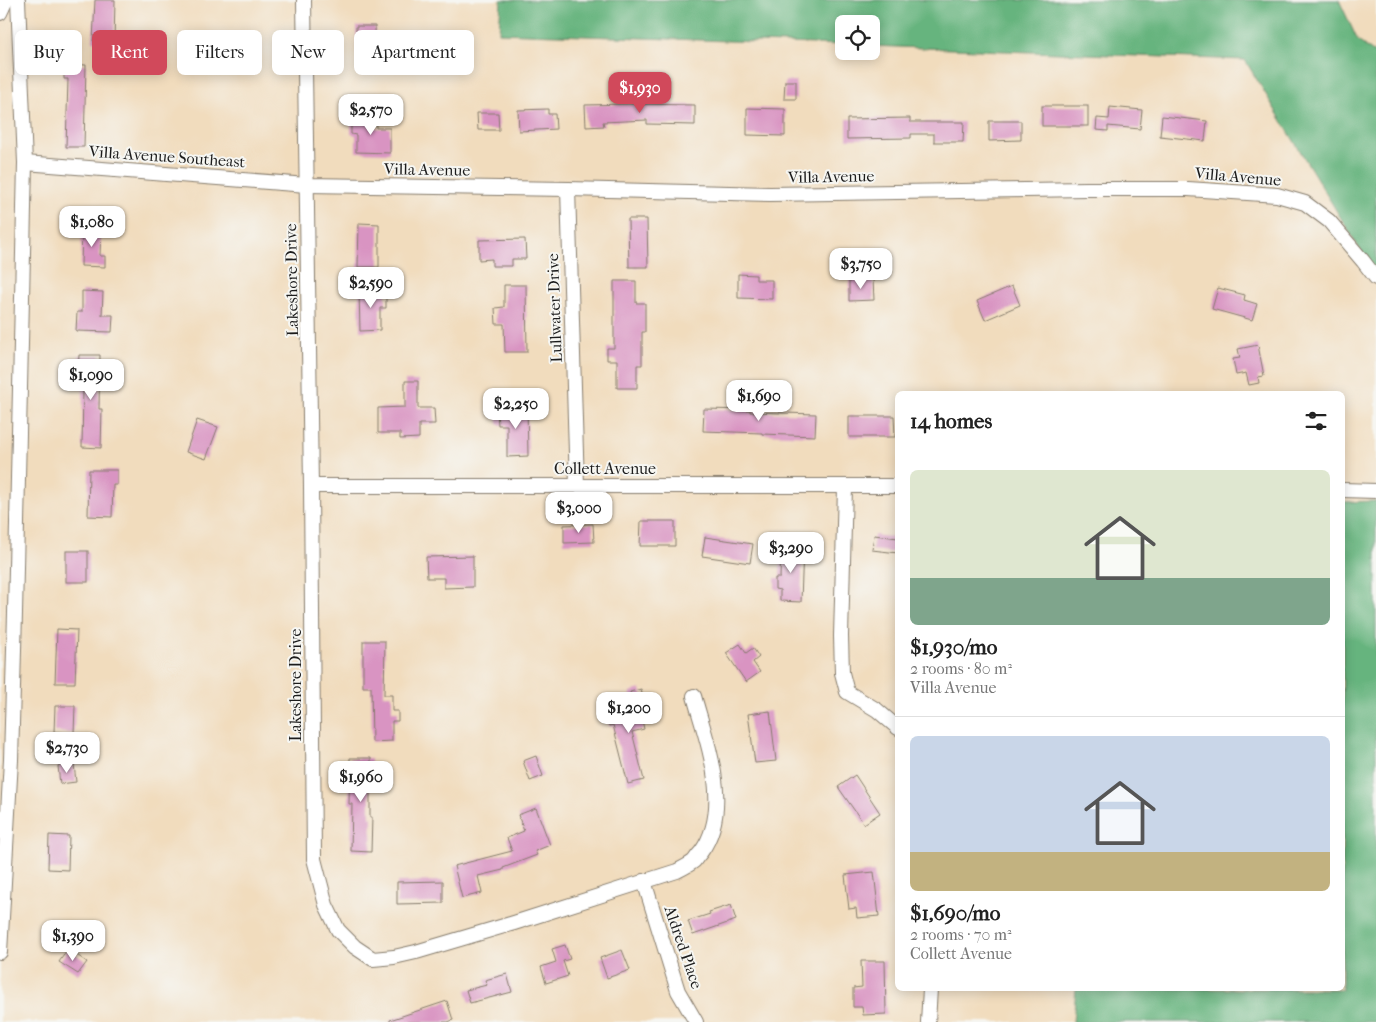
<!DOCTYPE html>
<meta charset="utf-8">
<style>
:root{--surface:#fff;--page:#f2f2f2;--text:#222;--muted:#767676;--line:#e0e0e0;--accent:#d1495b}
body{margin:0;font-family:"IM FELL French Canon",serif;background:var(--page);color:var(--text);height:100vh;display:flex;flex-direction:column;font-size:19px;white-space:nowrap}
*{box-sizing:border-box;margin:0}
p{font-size:16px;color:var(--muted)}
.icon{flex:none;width:28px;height:28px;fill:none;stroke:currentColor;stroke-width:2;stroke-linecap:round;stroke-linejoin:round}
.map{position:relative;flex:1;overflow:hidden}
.side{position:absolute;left:895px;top:391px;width:450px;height:600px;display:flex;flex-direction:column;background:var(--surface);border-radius:8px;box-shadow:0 2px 12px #0003}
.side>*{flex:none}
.banner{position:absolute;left:15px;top:30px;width:475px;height:45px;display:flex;gap:10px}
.controls{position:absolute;left:835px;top:15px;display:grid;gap:10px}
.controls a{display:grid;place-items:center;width:45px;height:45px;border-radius:8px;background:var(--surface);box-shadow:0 2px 12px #0003;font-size:25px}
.price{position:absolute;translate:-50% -42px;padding:0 11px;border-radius:10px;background:#fff;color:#222;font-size:16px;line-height:32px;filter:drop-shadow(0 1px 2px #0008)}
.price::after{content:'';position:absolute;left:50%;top:30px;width:15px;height:11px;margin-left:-8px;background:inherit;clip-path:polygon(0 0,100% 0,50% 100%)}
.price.active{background:var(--accent);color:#fff}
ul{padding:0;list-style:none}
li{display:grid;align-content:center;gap:10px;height:265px;padding:0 15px}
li+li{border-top:1px solid var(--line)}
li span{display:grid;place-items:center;height:155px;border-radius:8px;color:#555}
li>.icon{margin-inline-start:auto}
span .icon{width:90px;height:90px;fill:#fffc;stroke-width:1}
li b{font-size:21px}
h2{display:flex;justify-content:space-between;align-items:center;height:60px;padding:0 15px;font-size:21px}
.pill{padding:0 18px;border-radius:8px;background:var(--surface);box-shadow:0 2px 12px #0003;font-size:18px;line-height:45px}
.pill.active{background:var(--accent);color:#fff}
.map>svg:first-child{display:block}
.forest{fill:#66b47e;stroke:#41684d}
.building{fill:#d994c2}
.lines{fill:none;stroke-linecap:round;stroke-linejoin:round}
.street-casing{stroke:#867c6c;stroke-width:16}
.street{stroke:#fff;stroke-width:14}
.labels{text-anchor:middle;stroke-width:4;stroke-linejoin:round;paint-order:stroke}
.street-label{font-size:16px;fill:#1c1c1c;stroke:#f6f6f2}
</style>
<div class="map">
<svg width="1376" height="1022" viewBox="0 0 1376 1022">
<rect width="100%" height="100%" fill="#f6f6f2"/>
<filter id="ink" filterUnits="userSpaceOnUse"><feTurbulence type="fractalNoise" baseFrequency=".02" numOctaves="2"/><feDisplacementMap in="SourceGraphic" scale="10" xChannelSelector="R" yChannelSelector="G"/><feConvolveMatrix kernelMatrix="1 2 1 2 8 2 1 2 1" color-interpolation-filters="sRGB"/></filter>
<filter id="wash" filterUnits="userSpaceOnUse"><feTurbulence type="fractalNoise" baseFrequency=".0096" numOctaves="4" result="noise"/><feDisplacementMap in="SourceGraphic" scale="20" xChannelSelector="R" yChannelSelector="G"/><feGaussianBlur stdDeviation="1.12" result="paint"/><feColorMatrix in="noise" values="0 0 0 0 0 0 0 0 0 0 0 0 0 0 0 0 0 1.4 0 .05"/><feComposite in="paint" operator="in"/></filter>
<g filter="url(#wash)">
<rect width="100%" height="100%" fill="#f1dcbd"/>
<g class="forest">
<path d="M 501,0 L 1339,0 L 1358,41 L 1376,54 L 1376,276 L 1245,60 L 871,46 L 871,24 L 844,24 L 844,45 L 499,33 Z"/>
<path d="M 1376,501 L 1376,1022 L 1073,1022 L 1076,989 L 1342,989 L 1343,502 Z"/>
</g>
<g id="blocks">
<g class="building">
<path d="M 95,0 L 115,0 L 114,42 L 93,41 Z"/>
<path d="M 356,26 L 375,26 L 376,61 L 357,62 Z"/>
<path d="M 64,64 L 86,65 L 84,147 L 66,147 L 68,79 L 64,79 Z"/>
<path d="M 785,81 L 796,81 L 796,99 L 784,99 Z"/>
<path d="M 629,104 L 695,105 L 695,125 L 647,124 L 647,120 L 603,122 L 604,126 L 586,127 L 585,105 Z"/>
<rect x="1042" y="106" width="46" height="20"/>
<path d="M 1110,107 L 1142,110 L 1140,129 L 1108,126 L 1108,131 L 1096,130 L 1097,118 L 1109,119 Z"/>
<path d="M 747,108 L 785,109 L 785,136 L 747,135 Z"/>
<path d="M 548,109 L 548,114 L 555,114 L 556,129 L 519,131 L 518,110 Z"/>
<path d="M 477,113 L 498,113 L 499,130 L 478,130 Z"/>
<path d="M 357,116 L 376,116 L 376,128 L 390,128 L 390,153 L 356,152 L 356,135 L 351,134 L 351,123 L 357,123 Z"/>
<path d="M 1162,116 L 1207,121 L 1205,141 L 1160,136 Z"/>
<path d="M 910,118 L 910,122 L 964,122 L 963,142 L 934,142 L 934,134 L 911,134 L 911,138 L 847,139 L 847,119 Z"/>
<path d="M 989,121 L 1021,121 L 1021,140 L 989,141 Z"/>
<path d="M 628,219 L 647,219 L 648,267 L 629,267 Z"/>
<path d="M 359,223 L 379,224 L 379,267 L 358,267 Z"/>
<path d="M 82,228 L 101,229 L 100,256 L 105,256 L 105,267 L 81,266 Z"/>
<path d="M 525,239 L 526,259 L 512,259 L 512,266 L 492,266 L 492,259 L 479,260 L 479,240 Z"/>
<path d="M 738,274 L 756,275 L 756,280 L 772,280 L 772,299 L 738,298 Z"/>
<path d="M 849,279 L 873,279 L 874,300 L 849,301 Z"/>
<path d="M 614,281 L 636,281 L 636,303 L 645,303 L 645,332 L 642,332 L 642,365 L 637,365 L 637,388 L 617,388 L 617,360 L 607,360 L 607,348 L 614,348 Z"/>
<path d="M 504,285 L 526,285 L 527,352 L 505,352 L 504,324 L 496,324 L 495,308 L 504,307 Z"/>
<path d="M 1012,286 L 1020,305 L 985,320 L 977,301 Z"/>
<path d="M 1218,288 L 1245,295 L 1244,300 L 1257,304 L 1252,320 L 1212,309 Z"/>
<path d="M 359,290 L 386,290 L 386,308 L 380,308 L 380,330 L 360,331 Z"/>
<path d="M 82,291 L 103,292 L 102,315 L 113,315 L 112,332 L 76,331 L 77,312 L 82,312 Z"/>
<path d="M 1258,345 L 1264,376 L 1258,377 L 1259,383 L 1249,385 L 1246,373 L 1236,375 L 1233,359 L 1240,358 L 1238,349 Z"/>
<path d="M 79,355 L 100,355 L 99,409 L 102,409 L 101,448 L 82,447 L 83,390 L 81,390 L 81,371 L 78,371 Z"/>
<path d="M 405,381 L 418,381 L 418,408 L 434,408 L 435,424 L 419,424 L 419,438 L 400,439 L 400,433 L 378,433 L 378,408 L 405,407 Z"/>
<path d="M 527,405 L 528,456 L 507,457 L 507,425 L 498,425 L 497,411 L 506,411 L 506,406 Z"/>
<path d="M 704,409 L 750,410 L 750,412 L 816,414 L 815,436 L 762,434 L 762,433 L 703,431 Z"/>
<path d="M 849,416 L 894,416 L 895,437 L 849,437 Z"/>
<path d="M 197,420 L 218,427 L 206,459 L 186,452 Z"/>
<path d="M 89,470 L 117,470 L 117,485 L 113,485 L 112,517 L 88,516 Z"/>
<path d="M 641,521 L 675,521 L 675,546 L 640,546 Z"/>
<path d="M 593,524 L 594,542 L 564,543 L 564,525 Z"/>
<path d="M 874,535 L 898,538 L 898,553 L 872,550 Z"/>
<path d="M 705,537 L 753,544 L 750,563 L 702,556 Z"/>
<path d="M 781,546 L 803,547 L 801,602 L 780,601 L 780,590 L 775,589 L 775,578 L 780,578 Z"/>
<rect x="66" y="551" width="22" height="31"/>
<path d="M 473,556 L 473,587 L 444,588 L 444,578 L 427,578 L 426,557 Z"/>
<path d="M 57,629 L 77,630 L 75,683 L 55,683 Z"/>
<path d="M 363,641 L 385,641 L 384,695 L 392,695 L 392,711 L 398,711 L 398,721 L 392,721 L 392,741 L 372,742 L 371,687 L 363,687 Z"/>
<path d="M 740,644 L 746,653 L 753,648 L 759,657 L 753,662 L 760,672 L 746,682 L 726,653 Z"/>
<path d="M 641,689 L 646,710 L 640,711 L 644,729 L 632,732 L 644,780 L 628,784 L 613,725 L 609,726 L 605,711 L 633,704 L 630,692 Z"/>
<path d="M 55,706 L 75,706 L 74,733 L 54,732 Z"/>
<path d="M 770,711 L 776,761 L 755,763 L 748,714 Z"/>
<path d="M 536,756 L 543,776 L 530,781 L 523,761 Z"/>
<path d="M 350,758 L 371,758 L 371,770 L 377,771 L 376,782 L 370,782 L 370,817 L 372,817 L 371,852 L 351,851 L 352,804 L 349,804 Z"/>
<path d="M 74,764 L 76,782 L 60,784 L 58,766 Z"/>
<path d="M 855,775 L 880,813 L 864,824 L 838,787 Z"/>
<path d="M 536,808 L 550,845 L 535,851 L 537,855 L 503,868 L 503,870 L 478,876 L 482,893 L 462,898 L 454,866 L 512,851 L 507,838 L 524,831 L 518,815 Z"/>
<path d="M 49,835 L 69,836 L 68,870 L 48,869 Z"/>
<path d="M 874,872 L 879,916 L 857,918 L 856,908 L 849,909 L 845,875 Z"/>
<path d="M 443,881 L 443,903 L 397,904 L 397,882 Z"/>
<path d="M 731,905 L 736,920 L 693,935 L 688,921 L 710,914 L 709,912 Z"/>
<path d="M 565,945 L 570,959 L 563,961 L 568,976 L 546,983 L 541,967 L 556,962 L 552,949 Z"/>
<path d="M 68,949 L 87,962 L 78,974 L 59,962 Z"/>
<path d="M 622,950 L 630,970 L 607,978 L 600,958 Z"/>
<path d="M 861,961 L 885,961 L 886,1014 L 863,1015 L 862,1007 L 853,1007 L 853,988 L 862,987 Z"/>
<path d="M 507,974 L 512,992 L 470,1003 L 466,990 L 487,985 L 485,980 Z"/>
<path d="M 447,1001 L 453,1020 L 448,1022 L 390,1022 L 390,1020 Z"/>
</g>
</g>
</g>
<g filter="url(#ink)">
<use href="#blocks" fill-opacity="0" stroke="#867c6c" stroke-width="1"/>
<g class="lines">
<g class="street-casing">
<g id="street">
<path d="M 304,0 L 311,486 L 314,859 L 326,905 L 338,930 L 355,947 L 373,959 L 394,957 L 416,952 L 514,923 L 677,871 C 683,868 689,865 694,861 C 696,858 698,855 701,852 C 733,808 707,743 694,696"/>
<path d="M 0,13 L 6,0"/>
<path d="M 25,163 L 307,185 L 568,189 L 770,194 L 1087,189 L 1188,189 L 1277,195 L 1305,203 L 1329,221 L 1363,261 L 1376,278"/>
<path d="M 568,189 L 577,486"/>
<path d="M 311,486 L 898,486"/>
<path d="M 845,487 L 841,636 L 842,673 L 847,692 L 877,710 L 898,728"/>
<path d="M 1342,490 L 1376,491"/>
<path d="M 644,881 L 678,991 L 696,1022"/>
<path d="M 0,952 L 11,760 L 15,613 L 25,163 L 18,0"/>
<path d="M 928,1022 L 930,989"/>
</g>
</g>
<use href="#street" class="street"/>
</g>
</g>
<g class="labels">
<g class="street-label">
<text transform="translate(167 156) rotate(4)" y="6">Villa Avenue Southeast</text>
<text transform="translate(427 169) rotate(1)" y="6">Villa Avenue</text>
<text transform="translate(831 176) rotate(-1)" y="6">Villa Avenue</text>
<text transform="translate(1238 176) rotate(5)" y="6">Villa Avenue</text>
<text transform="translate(291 280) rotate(-91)" y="6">Lakeshore Drive</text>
<text transform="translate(554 308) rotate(-92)" y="6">Lullwater Drive</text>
<text x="605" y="474">Collett Avenue</text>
<text transform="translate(295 685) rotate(-90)" y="6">Lakeshore Drive</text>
<text transform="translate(684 947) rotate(71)" y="6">Aldred Place</text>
</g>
</g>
</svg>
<div class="controls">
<a><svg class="icon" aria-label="locate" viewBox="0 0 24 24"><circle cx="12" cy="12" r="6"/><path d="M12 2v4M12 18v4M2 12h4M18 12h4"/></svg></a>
</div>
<b class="price active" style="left:640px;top:114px">$1,930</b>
<b class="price" style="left:371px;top:136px">$2,570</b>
<b class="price" style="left:92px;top:248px">$1,080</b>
<b class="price" style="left:861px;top:290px">$3,750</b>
<b class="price" style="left:371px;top:309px">$2,590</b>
<b class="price" style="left:91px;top:401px">$1,090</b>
<b class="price" style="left:759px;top:422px">$1,690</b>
<b class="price" style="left:516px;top:430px">$2,250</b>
<b class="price" style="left:579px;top:534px">$3,000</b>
<b class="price" style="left:791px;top:574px">$3,290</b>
<b class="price" style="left:629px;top:734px">$1,200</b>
<b class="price" style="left:67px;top:774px">$2,730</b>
<b class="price" style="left:361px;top:803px">$1,960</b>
<b class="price" style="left:73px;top:962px">$1,390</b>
<div class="banner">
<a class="pill">Buy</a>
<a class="pill active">Rent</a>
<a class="pill">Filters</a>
<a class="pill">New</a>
<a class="pill">Apartment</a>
</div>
<section class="side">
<h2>14 homes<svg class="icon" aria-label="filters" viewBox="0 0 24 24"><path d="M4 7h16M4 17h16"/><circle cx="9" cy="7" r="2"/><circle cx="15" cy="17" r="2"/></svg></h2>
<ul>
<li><span style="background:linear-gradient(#dfe7d0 70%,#7fa58c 0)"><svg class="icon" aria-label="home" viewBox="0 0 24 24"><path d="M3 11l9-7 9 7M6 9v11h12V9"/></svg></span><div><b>$1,930/mo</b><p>2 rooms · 80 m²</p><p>Villa Avenue</p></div></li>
<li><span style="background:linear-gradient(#c9d6e8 75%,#c2b280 0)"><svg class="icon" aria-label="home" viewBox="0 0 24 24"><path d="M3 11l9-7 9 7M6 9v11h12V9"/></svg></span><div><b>$1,690/mo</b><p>2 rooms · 70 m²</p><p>Collett Avenue</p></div></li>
</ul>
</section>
</div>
